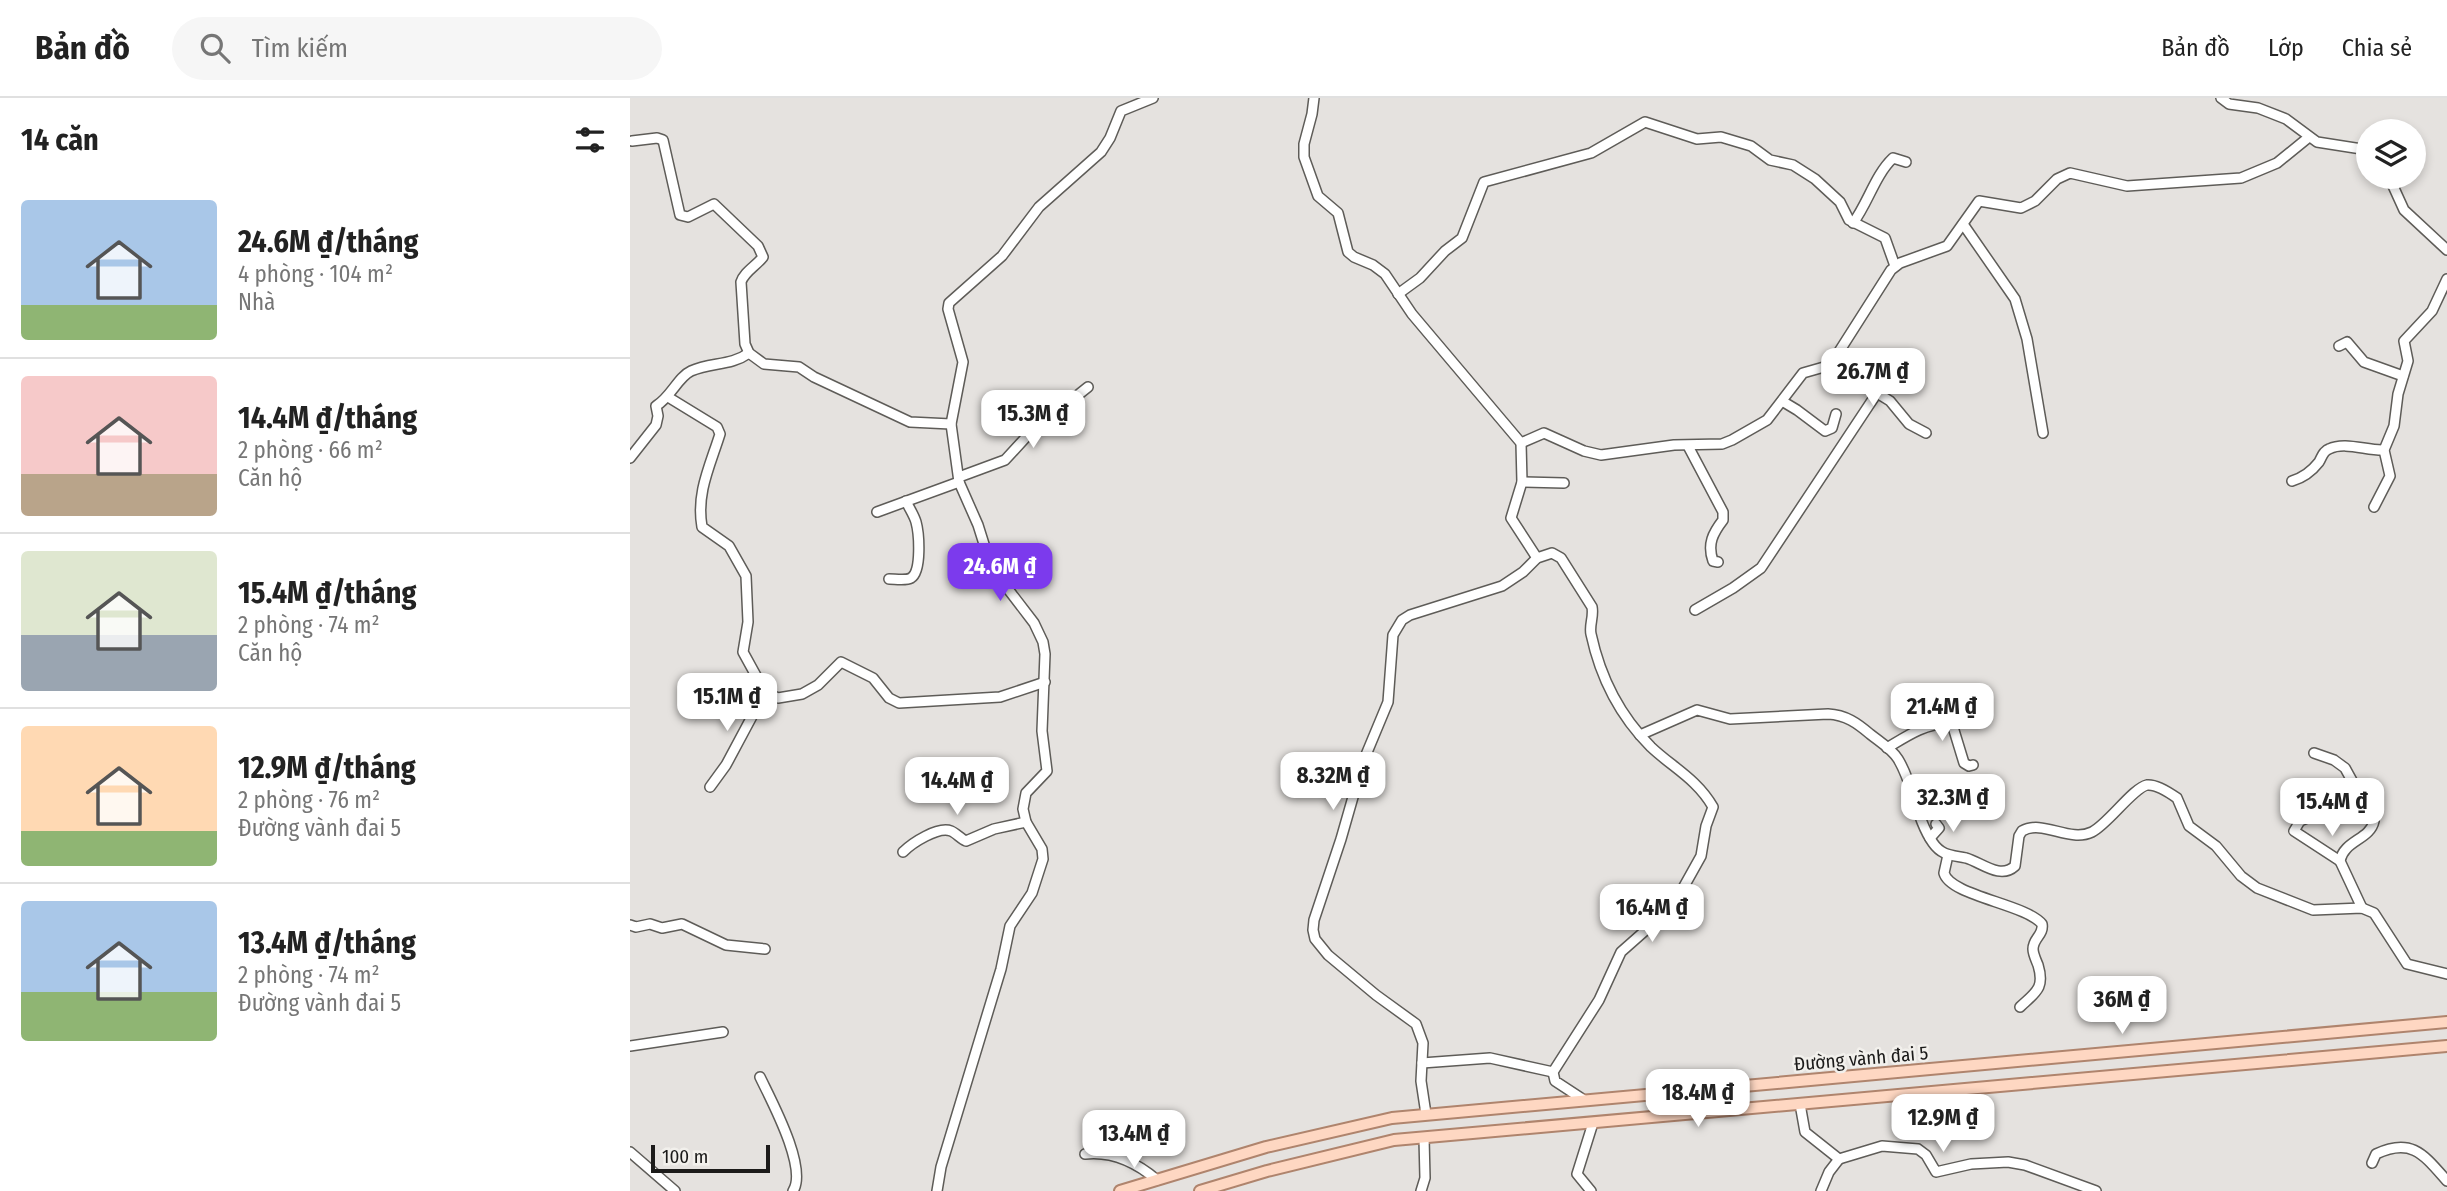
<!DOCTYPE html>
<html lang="vi">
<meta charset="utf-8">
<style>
:root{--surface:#fff;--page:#f6f6f6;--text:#222;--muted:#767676;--line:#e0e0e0;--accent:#7c3aed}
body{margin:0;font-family:"Fira Sans Condensed",sans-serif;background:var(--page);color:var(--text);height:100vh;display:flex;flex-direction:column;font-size:26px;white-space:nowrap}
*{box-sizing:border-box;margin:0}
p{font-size:23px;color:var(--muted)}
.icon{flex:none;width:38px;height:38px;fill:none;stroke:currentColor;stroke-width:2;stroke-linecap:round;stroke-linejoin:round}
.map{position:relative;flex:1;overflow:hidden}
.side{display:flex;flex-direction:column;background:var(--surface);width:630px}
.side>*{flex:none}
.tools{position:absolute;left:1726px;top:21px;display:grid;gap:14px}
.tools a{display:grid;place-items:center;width:70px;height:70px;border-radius:50%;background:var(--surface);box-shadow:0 4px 10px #0003;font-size:35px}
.scale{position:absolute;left:21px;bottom:18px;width:119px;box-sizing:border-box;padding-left:7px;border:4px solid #1c1b1a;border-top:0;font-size:19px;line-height:24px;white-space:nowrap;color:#1c1b1a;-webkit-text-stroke:5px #f2f0ec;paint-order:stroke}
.price{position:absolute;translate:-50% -60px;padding:0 16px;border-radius:14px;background:#fff;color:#222;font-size:23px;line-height:46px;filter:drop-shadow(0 2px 4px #0008)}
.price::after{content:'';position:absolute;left:50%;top:42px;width:21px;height:16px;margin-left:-10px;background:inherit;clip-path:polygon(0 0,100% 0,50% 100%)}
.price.current{background:var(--accent);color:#fff}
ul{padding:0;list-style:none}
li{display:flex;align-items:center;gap:21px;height:175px;padding:0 21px}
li+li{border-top:2px solid var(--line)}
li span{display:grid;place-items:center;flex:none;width:196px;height:140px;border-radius:7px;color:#555}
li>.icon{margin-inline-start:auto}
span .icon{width:84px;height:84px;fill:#fffc;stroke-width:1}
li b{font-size:30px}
h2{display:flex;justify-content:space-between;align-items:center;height:84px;padding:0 21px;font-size:30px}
header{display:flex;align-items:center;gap:42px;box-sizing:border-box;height:98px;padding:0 35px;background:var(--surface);border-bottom:2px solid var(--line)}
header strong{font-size:33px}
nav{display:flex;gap:38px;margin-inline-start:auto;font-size:24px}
.search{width:490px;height:63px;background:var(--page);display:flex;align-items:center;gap:18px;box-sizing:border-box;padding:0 24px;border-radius:38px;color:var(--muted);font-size:26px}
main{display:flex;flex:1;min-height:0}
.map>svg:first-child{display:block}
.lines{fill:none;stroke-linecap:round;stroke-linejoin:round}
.minor-casing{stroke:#5e5c58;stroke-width:12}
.major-casing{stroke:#af846d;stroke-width:14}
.minor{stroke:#fff;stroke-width:9}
.major{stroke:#fed7c2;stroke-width:10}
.labels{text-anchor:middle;stroke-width:5;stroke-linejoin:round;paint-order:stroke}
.street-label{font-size:19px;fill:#1c1b1a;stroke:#f2f0ec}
</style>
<header>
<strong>Bản đồ</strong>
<div class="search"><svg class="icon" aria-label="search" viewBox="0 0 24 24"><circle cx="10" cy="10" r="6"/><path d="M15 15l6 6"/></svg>Tìm kiếm</div>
<nav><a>Bản đồ</a><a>Lớp</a><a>Chia sẻ</a></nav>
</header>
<main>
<section class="side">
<h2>14 căn<svg class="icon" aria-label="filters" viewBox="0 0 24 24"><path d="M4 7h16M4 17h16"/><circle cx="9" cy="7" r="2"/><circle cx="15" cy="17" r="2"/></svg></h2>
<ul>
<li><span style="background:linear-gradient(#a9c7e8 75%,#8fb573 0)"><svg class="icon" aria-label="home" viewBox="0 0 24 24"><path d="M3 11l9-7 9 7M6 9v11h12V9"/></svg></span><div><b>24.6M ₫/tháng</b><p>4 phòng · 104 m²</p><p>Nhà</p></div></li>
<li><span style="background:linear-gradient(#f6c9c9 70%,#b9a48a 0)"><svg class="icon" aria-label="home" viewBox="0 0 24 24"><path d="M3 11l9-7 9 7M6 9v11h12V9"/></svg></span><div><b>14.4M ₫/tháng</b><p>2 phòng · 66 m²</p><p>Căn hộ</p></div></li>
<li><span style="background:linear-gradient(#dfe7d0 60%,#9aa5b1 0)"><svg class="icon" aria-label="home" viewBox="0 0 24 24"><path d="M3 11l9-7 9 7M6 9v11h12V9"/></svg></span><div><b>15.4M ₫/tháng</b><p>2 phòng · 74 m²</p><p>Căn hộ</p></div></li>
<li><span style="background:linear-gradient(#ffd9b3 75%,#8fb573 0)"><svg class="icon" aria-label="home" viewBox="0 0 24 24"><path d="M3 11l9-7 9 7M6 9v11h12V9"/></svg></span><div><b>12.9M ₫/tháng</b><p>2 phòng · 76 m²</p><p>Đường vành đai 5</p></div></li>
<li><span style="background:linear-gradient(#a9c7e8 65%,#8fb573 0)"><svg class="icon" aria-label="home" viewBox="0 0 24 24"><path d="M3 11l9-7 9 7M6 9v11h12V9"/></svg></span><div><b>13.4M ₫/tháng</b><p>2 phòng · 74 m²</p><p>Đường vành đai 5</p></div></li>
</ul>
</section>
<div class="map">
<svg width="1817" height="1093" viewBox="0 0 1817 1093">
<rect width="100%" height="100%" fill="#e5e2df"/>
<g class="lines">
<g class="minor-casing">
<g id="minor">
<path d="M 684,0 L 682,16 L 674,46 L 674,59 L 688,98 L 708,115 L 718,154 L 724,159 L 743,167 L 755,176 L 782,216 L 891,345 L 892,384 L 881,420 L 907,460"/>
<path d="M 1591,0 L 1599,6 L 1628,10 L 1656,21 L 1687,44 L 1738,52"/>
<path d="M 2,43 L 27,40 L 33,42 L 50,117 L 58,119 L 84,106 L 128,148 L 133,159 C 126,168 114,174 111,184 L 115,246 L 119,255 L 134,266 L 169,269 L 184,279 L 280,324 L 321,326"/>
<path d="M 1759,79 L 1774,112 L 1817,152"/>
<path d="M 1223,125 C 1238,105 1245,77 1263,60 L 1276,64"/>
<path d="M 1333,126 L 1385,201 L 1397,241 L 1413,335"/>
<path d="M 768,196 L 790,180 L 815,153 L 832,140 L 854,84 L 961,55 L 1015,24 L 1067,41 L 1091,39 L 1121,48 L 1140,62 L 1163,67 L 1185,81 L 1210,104 L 1219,122 L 1255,140 L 1265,168"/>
<path d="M 1709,248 L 1717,244 L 1734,264 L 1773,278"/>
<path d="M 1205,260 L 1247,295 L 1260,303 L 1279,326 L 1296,335"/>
<path d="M 38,299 L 87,329 L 90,336 C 80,368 66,395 72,429 L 99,448 L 116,478 L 118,524 L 113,554 L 135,594 L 148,600 L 172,596 L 188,587 L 211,564 L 243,580 L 259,600 L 269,605 L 370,599 L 415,584"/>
<path d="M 1152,303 L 1167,312 L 1195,333 L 1202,330 L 1206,316"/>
<path d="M 891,345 L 914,335 L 954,353 L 971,357 L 1044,347 L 1092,346 L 1102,342 L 1137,322 L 1173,275 L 1194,269 L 1205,260 L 1261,172 L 1270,165 L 1317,148 L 1349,103 L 1391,110 L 1405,103 L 1427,81 L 1440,75 L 1497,88 L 1611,80 L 1647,65 L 1679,39"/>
<path d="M 1058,348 L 1093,414 L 1093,422 C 1083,435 1077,446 1083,463 L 1088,464"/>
<path d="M 0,360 L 26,327 L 28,318 L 26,308 C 41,299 48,279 61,273 C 81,264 101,268 119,255"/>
<path d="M 329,379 L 375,362 L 398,337 L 458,289"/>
<path d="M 1662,383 C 1672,380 1682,373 1689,364 C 1692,359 1693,353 1699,351 C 1715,343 1737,353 1754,352"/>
<path d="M 892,384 L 934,385"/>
<path d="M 1744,409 L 1760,378 L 1754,352 L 1764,328 L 1768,296 L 1778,263 L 1774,243 L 1802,213 L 1817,181"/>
<path d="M 247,414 L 329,384"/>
<path d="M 259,481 C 265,481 276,483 281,480 C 292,473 289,435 286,424 C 284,417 279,410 276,403"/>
<path d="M 1065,512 L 1103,490 L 1131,470 L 1247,295"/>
<path d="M 1010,637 L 1067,612 L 1100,621 L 1198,616 C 1216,617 1227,625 1240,636 C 1250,644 1262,651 1268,661 C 1284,687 1286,721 1303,745 C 1312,758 1322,757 1336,760 C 1351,764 1370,782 1385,768 L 1389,738 L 1392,733 C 1413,721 1439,745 1462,734 C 1478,726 1503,690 1517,687 C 1526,686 1540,695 1547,700 L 1559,728 L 1586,748 L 1611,778 L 1627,790 L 1683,812 L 1732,810 L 1744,815 L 1777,866 L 1817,876"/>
<path d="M 1257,650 C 1277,638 1294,626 1318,625 L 1323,629 L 1334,665 L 1339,668 L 1343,667"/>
<path d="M 1684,655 L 1704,662 L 1715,670 L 1744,723 C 1740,742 1714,742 1710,763 L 1732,810"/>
<path d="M 80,689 L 96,667 L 135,594"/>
<path d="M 1684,717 L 1670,723 L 1664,733 L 1710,763"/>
<path d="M 1300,740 L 1309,730 L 1306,726"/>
<path d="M 273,754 C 282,745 308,728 321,733 C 326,735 331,741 336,743 L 364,731 L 396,724"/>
<path d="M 1318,757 L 1314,775 C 1320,798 1396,806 1412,826 C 1414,837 1403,840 1403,851 C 1403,856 1406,862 1408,867 C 1415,890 1406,894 1390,909"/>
<path d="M 0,827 L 6,829 L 20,826 L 32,830 L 52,826 L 96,847 L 135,851"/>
<path d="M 0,948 L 93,934"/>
<path d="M 792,965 L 860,960 L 923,974"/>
<path d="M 130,979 C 141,1002 178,1070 163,1093"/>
<path d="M 1170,1006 L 1175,1034 L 1209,1061 L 1252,1048 L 1288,1051 L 1296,1057 L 1306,1074 L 1341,1066 L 1378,1064 L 1395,1067 L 1466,1093"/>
<path d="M 796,1016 L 791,983 L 793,945 L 786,926 L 746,897 L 698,857 L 685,841 L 683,832 L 684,822 L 711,741 L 733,664 L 758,604 L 763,537 L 772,522 L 780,517 L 872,488 L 893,474 L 907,460 L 922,455 L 931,460 L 962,509 C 964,519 959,527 961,536 C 970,578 990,618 1021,649 C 1042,669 1067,681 1083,709 L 1076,728 L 1071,758 L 1047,801 L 1034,816 L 991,854 L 969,902 L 923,974 L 925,983 L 954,1002"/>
<path d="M 0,1054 L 45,1093"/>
<path d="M 455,1056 C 482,1053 507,1065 527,1082"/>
<path d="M 1742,1065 L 1746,1056 C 1782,1039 1794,1057 1817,1083"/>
<path d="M 307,1093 L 311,1069 L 371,871 L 380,828 L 402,795 L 413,761 L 412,751 L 396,724 L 393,711 L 396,695 L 417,673 L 412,633 L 415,556 L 413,544 L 404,525 L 368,478 L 359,462 L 348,427 L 329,384 L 321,326 L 333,264 L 318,211 L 319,205 L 372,158 L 409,109 L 471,54 L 480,40 L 491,13 L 523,0"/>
<path d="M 791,1093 L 795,1080 L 794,1040"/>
<path d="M 961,1093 L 947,1076 L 963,1025"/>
<path d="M 1191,1093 L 1199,1074 L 1209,1061"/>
</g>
</g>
<g class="major-casing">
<g id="major">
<path d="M 490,1093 L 636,1049 L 762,1020 L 1817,924"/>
<path d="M 570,1093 L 637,1073 L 764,1042 L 1817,948"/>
</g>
</g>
<use href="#minor" class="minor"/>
<use href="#major" class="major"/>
</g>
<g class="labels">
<g class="street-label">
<text transform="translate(1231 960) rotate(-5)" y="7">Đường vành đai 5</text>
</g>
</g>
</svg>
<div class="tools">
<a><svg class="icon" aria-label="layers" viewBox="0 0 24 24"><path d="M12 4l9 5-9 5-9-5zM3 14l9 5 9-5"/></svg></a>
</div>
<div class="scale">100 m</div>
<b class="price" style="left:1243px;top:310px">26.7M ₫</b>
<b class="price" style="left:403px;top:352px">15.3M ₫</b>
<b class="price current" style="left:370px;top:505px">24.6M ₫</b>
<b class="price" style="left:97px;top:635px">15.1M ₫</b>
<b class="price" style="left:1312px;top:645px">21.4M ₫</b>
<b class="price" style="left:703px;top:714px">8.32M ₫</b>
<b class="price" style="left:327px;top:719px">14.4M ₫</b>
<b class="price" style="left:1323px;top:736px">32.3M ₫</b>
<b class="price" style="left:1702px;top:740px">15.4M ₫</b>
<b class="price" style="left:1022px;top:846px">16.4M ₫</b>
<b class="price" style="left:1492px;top:938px">36M ₫</b>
<b class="price" style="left:1068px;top:1031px">18.4M ₫</b>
<b class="price" style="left:1313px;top:1056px">12.9M ₫</b>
<b class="price" style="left:504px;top:1072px">13.4M ₫</b>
</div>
</main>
